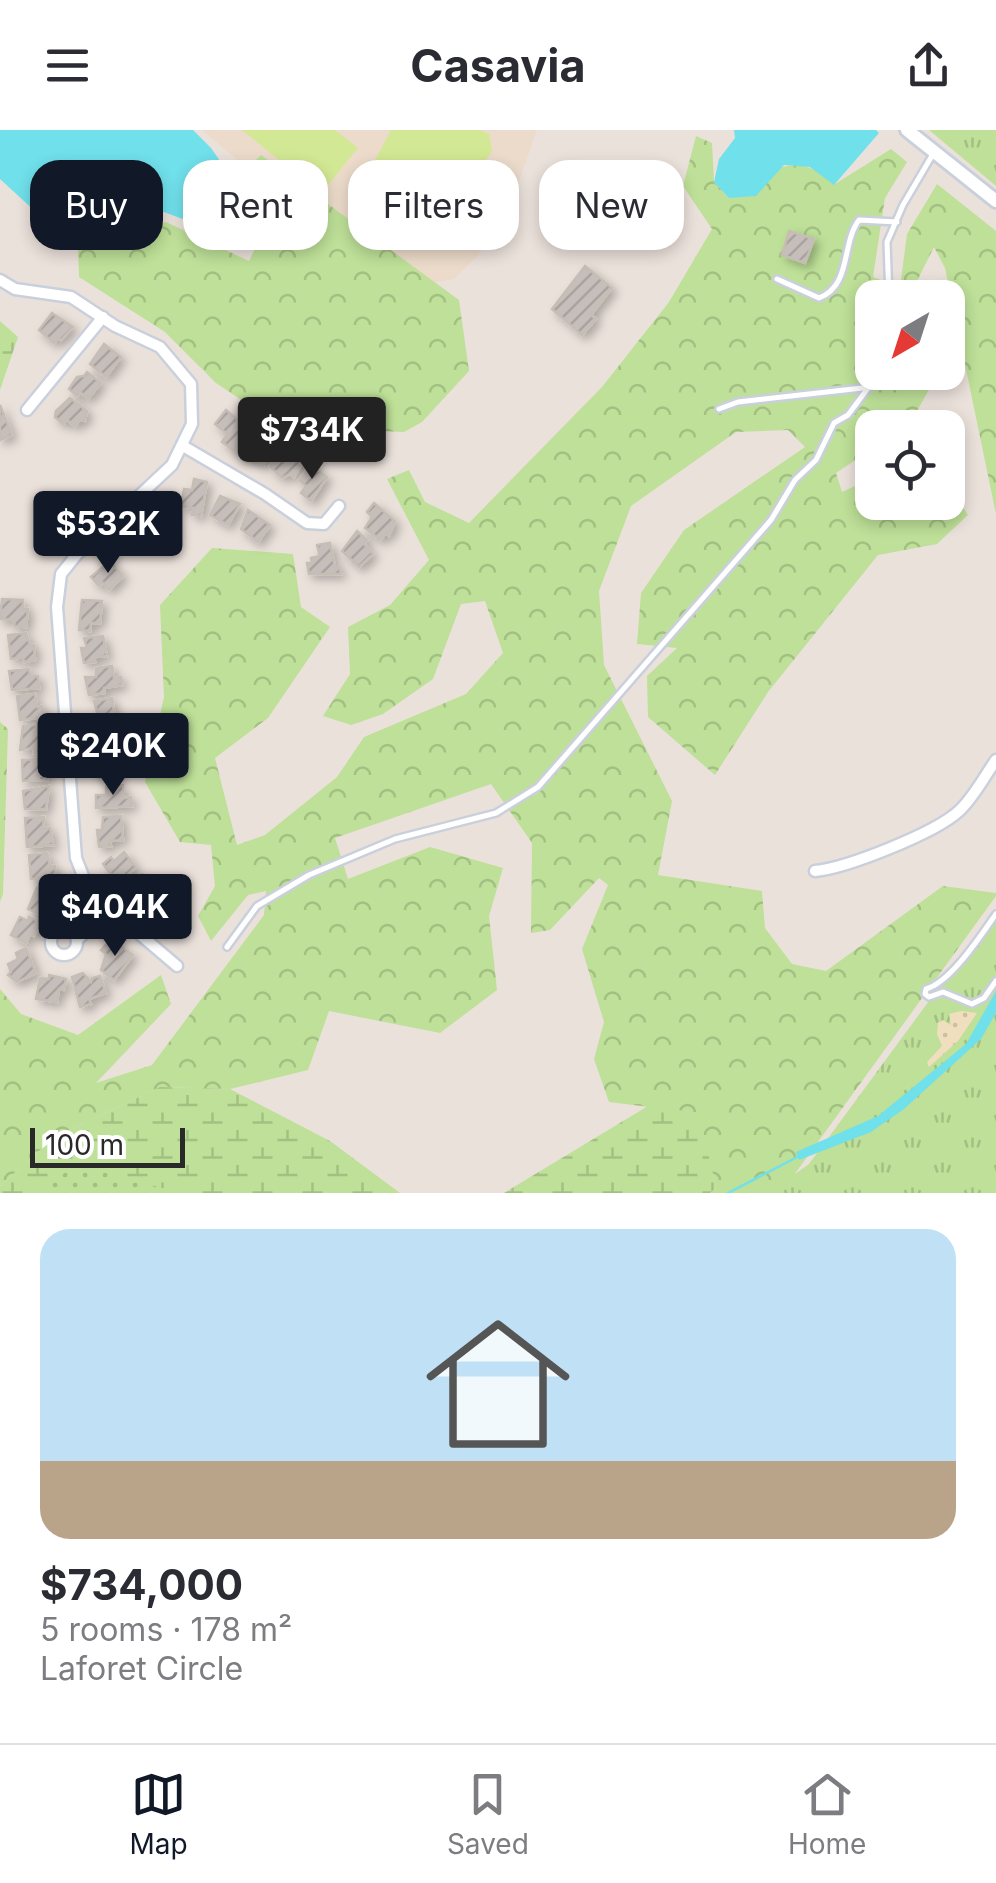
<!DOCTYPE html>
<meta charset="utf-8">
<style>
:root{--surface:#fff;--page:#f2f2f3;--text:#2b2b33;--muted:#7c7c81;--line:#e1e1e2;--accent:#111827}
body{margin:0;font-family:Inter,sans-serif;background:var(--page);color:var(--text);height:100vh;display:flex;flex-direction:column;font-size:38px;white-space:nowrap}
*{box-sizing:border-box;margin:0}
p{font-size:32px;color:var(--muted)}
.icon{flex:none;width:55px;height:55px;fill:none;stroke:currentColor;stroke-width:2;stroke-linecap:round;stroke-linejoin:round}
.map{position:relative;height:1063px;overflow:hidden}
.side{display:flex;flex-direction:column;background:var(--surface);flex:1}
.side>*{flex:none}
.banner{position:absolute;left:30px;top:30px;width:938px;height:90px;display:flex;gap:20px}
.needle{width:65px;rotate:219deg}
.controls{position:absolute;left:855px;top:150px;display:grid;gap:20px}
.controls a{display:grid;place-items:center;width:110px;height:110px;border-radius:20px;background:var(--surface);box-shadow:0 5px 15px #0003;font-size:50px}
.scale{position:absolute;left:30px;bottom:25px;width:155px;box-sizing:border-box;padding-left:10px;border:5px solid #292929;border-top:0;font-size:28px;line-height:35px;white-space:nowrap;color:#292929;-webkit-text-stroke:8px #fff;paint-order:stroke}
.price{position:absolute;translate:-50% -85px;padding:0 22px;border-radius:10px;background:var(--accent);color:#fff;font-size:32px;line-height:65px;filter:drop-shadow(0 2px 5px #0008)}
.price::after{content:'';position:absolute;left:50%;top:60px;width:30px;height:22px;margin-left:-15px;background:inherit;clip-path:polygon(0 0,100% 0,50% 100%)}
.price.current{background:#222;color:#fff}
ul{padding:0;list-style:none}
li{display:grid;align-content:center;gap:20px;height:530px;padding:0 40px}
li+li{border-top:2px solid var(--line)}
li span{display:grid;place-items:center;height:310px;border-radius:30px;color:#555}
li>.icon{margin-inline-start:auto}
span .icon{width:180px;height:180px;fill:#fffc;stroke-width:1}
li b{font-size:42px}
.pill{padding:0 35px;border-radius:30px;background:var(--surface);box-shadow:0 5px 15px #0003;font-size:35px;line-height:90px}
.pill.current{background:var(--accent);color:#fff}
header{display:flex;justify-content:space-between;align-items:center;height:130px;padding:0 40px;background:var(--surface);font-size:45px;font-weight:700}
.tabs{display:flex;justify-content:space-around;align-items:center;height:140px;border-top:2px solid var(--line);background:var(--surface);font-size:28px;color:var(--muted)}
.tabs a{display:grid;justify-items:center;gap:5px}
.tabs .current{color:var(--accent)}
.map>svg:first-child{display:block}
.education{fill:#ecdbca}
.grass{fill:url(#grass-tufts)}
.forest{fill:url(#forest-crowns)}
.wetland{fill:url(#wetland-marsh)}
.sand{fill:url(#sand-dots)}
.park{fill:url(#park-dots)}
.pitch{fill:#d3e894}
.water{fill:#70e0eb}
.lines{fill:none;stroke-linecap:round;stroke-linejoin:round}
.stream{stroke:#70e0eb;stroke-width:2.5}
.building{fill:url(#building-hatch);stroke:#c6bdb5;stroke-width:2.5;filter:url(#shadow)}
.service-casing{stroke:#c9d0db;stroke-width:10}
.minor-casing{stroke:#c9d0db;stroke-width:15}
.tertiary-casing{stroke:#c9d0db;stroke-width:18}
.service{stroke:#fff;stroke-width:5}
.minor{stroke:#fff;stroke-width:10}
.tertiary{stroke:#fff;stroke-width:12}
</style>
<header><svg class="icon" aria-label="menu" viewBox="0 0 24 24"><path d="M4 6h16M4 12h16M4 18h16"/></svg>Casavia<svg class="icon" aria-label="share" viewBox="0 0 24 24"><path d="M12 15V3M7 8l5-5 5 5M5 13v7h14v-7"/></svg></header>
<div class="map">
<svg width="996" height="1063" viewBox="0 0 996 1063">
<defs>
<pattern id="grass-tufts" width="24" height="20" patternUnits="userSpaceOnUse" patternTransform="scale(2.5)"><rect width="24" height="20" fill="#bee098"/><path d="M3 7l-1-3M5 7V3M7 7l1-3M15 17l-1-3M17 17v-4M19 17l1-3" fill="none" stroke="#a3c083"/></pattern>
<pattern id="forest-crowns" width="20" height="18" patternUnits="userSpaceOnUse" patternTransform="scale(2.5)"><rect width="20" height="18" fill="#bee098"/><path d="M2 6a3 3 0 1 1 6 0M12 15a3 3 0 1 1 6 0" fill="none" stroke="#a3c083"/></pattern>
<pattern id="wetland-marsh" width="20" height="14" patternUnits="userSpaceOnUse" patternTransform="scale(2.5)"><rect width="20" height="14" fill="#bee098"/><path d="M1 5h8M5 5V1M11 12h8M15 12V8" fill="none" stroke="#a3c083"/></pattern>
<pattern id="sand-dots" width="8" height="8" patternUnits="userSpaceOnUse" patternTransform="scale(2.5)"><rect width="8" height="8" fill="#f0dfbe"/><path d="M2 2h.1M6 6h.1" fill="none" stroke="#cebfa3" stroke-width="1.8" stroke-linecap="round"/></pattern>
<pattern id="park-dots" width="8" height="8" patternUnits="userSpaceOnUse" patternTransform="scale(2.5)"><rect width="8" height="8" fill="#bee098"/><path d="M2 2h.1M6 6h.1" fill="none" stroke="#a3c083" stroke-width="1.8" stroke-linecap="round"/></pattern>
<pattern id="building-hatch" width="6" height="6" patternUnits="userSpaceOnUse" patternTransform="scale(2.5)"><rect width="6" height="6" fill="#c6beba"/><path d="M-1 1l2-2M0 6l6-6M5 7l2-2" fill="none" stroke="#aaa3a0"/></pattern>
<filter id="shadow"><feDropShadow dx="4.5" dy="4.5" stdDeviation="5" flood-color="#0004"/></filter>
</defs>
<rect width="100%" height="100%" fill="#ebe1db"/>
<path class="education" d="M 202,0 L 537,0 L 512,70 L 477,127 L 454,149 L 427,154 L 248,39 Z"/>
<g class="grass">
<path d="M 929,0 L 996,0 L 996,56 Z"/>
<path d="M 996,780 L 996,1063 L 768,1063 L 809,1034 Z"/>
</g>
<g class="forest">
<path d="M 696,6 L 712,13 L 714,52 L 729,68 C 769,44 792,16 835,54 L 891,19 L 907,32 L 885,68 L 873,147 L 900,157 L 907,104 L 937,54 L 996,101 L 996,384 L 945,138 L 934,117 L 915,155 L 918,167 L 872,168 L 872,242 L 934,243 L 935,249 L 908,297 L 872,298 L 872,319 L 836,343 L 842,362 L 872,348 L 872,372 L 948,372 L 948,354 L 968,385 L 937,414 L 878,425 L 768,562 L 715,645 L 648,587 L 647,546 L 677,518 L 637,514 L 641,463 L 684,400 L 805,317 L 788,300 L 736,302 L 631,376 L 599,461 L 604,535 L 672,671 L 658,745 L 762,761 L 765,798 L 792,834 L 826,841 L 943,756 L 996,763 L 996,766 L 781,1063 L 710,1063 L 716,1058 L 698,983 L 609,972 L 594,929 L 604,892 L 582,819 L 608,755 L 599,748 L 550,800 L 531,803 L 532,713 L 491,654 L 335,708 L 348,749 L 430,717 L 503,738 L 489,786 L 497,860 L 440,903 L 329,881 L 308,940 L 230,959 L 160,957 L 55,1007 L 0,1056 L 0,859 L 21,884 L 78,905 L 161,845 L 171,874 L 96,953 L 152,935 L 264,785 L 266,761 L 248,765 L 211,811 L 198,786 L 215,756 L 211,715 L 180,712 L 145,652 L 164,567 L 160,475 L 212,418 L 293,424 L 301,477 L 330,497 L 268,588 L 215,628 L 237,715 L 265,705 L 337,647 L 364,607 L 466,564 L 503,523 L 485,471 L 461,474 L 433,549 L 383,584 L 351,595 L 323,586 L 350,544 L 348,497 L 390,475 L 429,430 L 387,349 L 409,340 L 425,372 L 469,393 L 602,257 L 669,172 L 712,99 L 683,56 Z"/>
<path d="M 261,25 L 459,170 L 469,241 L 422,292 L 404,302 L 379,301 L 315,319 L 216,253 L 165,202 L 79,147 L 78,120 L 166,92 L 249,131 L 267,93 L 240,45 Z"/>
<path d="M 0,592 L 8,599 L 3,764 L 0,772 Z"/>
</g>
<g class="wetland">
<path d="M 0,191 L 18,207 L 0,260 Z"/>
<path d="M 160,957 L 230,959 L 330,1011 L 400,1063 L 0,1063 L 0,1056 L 55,1007 Z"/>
<path d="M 648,976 L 699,983 L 716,1058 L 710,1063 L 504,1063 Z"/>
</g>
<path class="sand" d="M 961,881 L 977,883 L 958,911 L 929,937 L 927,932 L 942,916 L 937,904 L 938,893 L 943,890 L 951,895 L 949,884 Z"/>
<path class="park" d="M 76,1035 L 181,1063 L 36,1063 Z"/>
<g class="pitch">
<path d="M 242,0 L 335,0 L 358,18 L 321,64 Z"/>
<path d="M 391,0 L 480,0 L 489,4 L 492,21 L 441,96 L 384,66 L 374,32 Z"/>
</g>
<g class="water">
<path d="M 0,0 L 193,0 L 211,18 L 246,68 L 249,114 L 164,82 L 61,105 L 0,49 Z"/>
<path d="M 734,0 L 876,0 L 879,3 L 834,55 L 810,37 L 784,35 L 756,66 L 729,68 L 714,52 L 719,29 L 735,8 Z"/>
<path d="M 996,861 L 996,883 L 981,909 L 904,979 L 871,1002 L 799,1030 L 796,1022 L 878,986 L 966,914 Z"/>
</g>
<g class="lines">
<path class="stream" d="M 728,1063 L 801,1025"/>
</g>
<g class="building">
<path d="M 789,101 L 814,109 L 805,133 L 782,125 Z"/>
<path d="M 585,136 L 612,158 L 591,185 L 596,189 L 582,205 L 552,179 Z"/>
<path d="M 52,183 L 73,197 L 61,210 L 58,208 L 54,213 L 39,200 Z"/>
<path d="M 104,214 L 121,227 L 106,247 L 90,234 Z"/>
<path d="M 87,242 L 101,253 L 88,269 L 80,262 L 77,266 L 69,259 L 77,247 L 84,246 Z"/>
<path d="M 70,268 L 87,281 L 85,291 L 80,290 L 75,296 L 66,289 L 63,294 L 55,287 L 56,281 Z"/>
<path d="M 0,275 L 12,305 L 0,310 Z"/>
<path d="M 226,280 L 246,297 L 237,309 L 241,313 L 234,321 L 222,312 L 227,304 L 215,294 Z"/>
<path d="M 252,304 L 270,313 L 263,336 L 242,323 Z"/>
<path d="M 287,319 L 304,330 L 294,347 L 290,344 L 282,348 L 270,337 L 280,320 L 285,323 Z"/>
<path d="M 311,335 L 327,347 L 311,371 L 301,363 L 306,356 L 299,350 Z"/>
<path d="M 194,349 L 207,352 L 201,386 L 192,385 L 194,378 L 181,376 L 184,359 L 192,360 Z"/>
<path d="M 220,366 L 240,374 L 228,395 L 210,385 Z"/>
<path d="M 374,373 L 395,391 L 389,406 L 386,403 L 380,410 L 365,398 L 372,387 L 367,382 Z"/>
<path d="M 248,380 L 270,395 L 258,412 L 241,399 Z"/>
<path d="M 156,382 L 171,400 L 157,412 L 142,396 Z"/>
<path d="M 357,401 L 367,410 L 364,414 L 373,424 L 359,437 L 342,421 Z"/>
<path d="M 330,413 L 335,437 L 339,436 L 341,444 L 309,444 L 307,433 L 312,433 L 311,428 L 320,426 L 317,415 Z"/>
<path d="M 110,431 L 123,446 L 109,460 L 102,452 L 99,456 L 91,447 Z"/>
<path d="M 2,469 L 23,470 L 23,479 L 28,479 L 26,497 L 14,496 L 15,490 L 0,489 Z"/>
<path d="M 82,470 L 102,471 L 100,493 L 91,493 L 90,501 L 79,500 Z"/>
<path d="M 26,503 L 30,515 L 34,515 L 35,530 L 24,532 L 23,527 L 11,529 L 8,505 Z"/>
<path d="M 103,506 L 107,526 L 94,527 L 95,532 L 84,533 L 81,518 L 87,518 L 84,508 Z"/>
<path d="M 112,536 L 114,548 L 121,547 L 122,555 L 104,558 L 104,563 L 89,565 L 85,547 L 96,547 L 96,538 Z"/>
<path d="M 29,539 L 30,547 L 38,546 L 39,558 L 12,560 L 9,541 Z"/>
<path d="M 35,564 L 37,577 L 42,576 L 44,587 L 20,590 L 17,566 Z"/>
<path d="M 112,568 L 116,595 L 92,599 L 90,587 L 98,586 L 94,571 Z"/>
<path d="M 35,595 L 40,597 L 41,606 L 45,606 L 46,623 L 34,623 L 34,618 L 20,620 L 23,596 Z"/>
<path d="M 118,618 L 120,638 L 115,638 L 116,644 L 95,645 L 93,628 L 100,625 L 99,619 Z"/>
<path d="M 43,629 L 47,650 L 23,651 L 22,630 Z"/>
<path d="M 123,655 L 124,668 L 131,667 L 132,676 L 96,678 L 96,665 L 106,665 L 106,656 Z"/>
<path d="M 49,656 L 46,679 L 25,679 L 23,661 Z"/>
<path d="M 121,686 L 123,710 L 110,711 L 111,716 L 99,717 L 97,700 L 102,700 L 103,687 Z"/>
<path d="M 44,687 L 43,698 L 50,698 L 53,715 L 27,717 L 25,688 Z"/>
<path d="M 124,722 L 136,737 L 122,750 L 116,742 L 112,746 L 103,734 L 111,727 L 114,731 Z"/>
<path d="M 47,723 L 50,736 L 55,736 L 56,747 L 31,749 L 29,725 Z"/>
<path d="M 142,744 L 163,760 L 151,775 L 140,770 L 138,773 L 125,761 Z"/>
<path d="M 37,757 L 55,763 L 48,788 L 28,779 Z"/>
<path d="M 20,787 L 28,791 L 29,787 L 41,792 L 34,806 L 30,804 L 26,813 L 11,805 Z"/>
<path d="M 111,809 L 133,825 L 114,850 L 101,840 L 106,824 L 101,820 Z"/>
<path d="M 26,818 L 36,843 L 17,852 L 8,845 L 11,842 L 8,834 L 18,829 L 16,823 Z"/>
<path d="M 83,843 L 91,852 L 92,848 L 100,846 L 106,863 L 89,869 L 91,874 L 80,877 L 72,847 Z"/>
<path d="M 49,845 L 66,849 L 64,860 L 59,859 L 57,872 L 36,869 L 40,848 L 49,849 Z"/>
</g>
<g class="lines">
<g class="service-casing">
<g id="service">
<path d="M 777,149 L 819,168 C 852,155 841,114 859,90 L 897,92"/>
<path d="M 889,168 L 887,112 L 903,75 L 933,24"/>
<path d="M 719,279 L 738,272 L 871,257"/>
<path d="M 996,784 C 981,805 951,852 926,859 L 925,864 L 929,867 L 943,862 L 972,874 L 984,868 L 996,851"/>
<path d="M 227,817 L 257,776 L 309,745 L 395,709 L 496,683 L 538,657 L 771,390 L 795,350 L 816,330 L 834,293 L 848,285 L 880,242"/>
</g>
</g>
<g class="minor-casing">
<g id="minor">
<path d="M 0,150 L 15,159 L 71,167 L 115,196 L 160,217 L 191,254 L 192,294 L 172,335 L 78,423 L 61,444 L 57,477 L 76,728 L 89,761 L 177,836"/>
<path d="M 27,280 L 103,187"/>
<path d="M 183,316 L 265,364 L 307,393 L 324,394 L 339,376"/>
<path d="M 815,741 C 847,738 935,703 959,681 C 974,667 984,647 996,630"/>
<circle cx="64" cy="812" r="13"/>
<path d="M 77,810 L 109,779"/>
</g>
</g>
<g class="tertiary-casing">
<path id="tertiary" d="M 907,0 L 996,71"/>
</g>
<use href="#service" class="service"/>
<use href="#minor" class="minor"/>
<use href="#tertiary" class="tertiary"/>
</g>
</svg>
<div class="controls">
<a><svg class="needle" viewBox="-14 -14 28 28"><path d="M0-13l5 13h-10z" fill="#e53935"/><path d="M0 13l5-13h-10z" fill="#7c7c81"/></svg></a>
<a><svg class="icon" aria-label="locate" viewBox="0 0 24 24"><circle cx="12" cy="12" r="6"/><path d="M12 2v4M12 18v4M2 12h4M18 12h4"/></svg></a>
</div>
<div class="scale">100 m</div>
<b class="price current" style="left:312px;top:352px">$734K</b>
<b class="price" style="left:108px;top:446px">$532K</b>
<b class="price" style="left:113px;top:668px">$240K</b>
<b class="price" style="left:115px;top:829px">$404K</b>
<div class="banner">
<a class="pill current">Buy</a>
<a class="pill">Rent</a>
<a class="pill">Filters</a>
<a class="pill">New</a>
</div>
</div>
<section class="side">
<ul>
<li><span style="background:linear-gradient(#bfe0f5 75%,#b9a48a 0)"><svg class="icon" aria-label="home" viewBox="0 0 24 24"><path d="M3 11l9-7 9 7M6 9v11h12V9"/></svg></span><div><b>$734,000</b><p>5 rooms · 178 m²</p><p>Laforet Circle</p></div></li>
</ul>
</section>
<nav class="tabs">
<a class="current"><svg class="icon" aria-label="map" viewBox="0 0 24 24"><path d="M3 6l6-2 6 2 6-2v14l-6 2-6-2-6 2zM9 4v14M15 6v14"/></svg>Map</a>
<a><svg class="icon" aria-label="saved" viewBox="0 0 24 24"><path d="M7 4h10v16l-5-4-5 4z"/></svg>Saved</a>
<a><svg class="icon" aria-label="home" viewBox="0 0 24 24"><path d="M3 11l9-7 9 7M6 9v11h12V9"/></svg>Home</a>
</nav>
